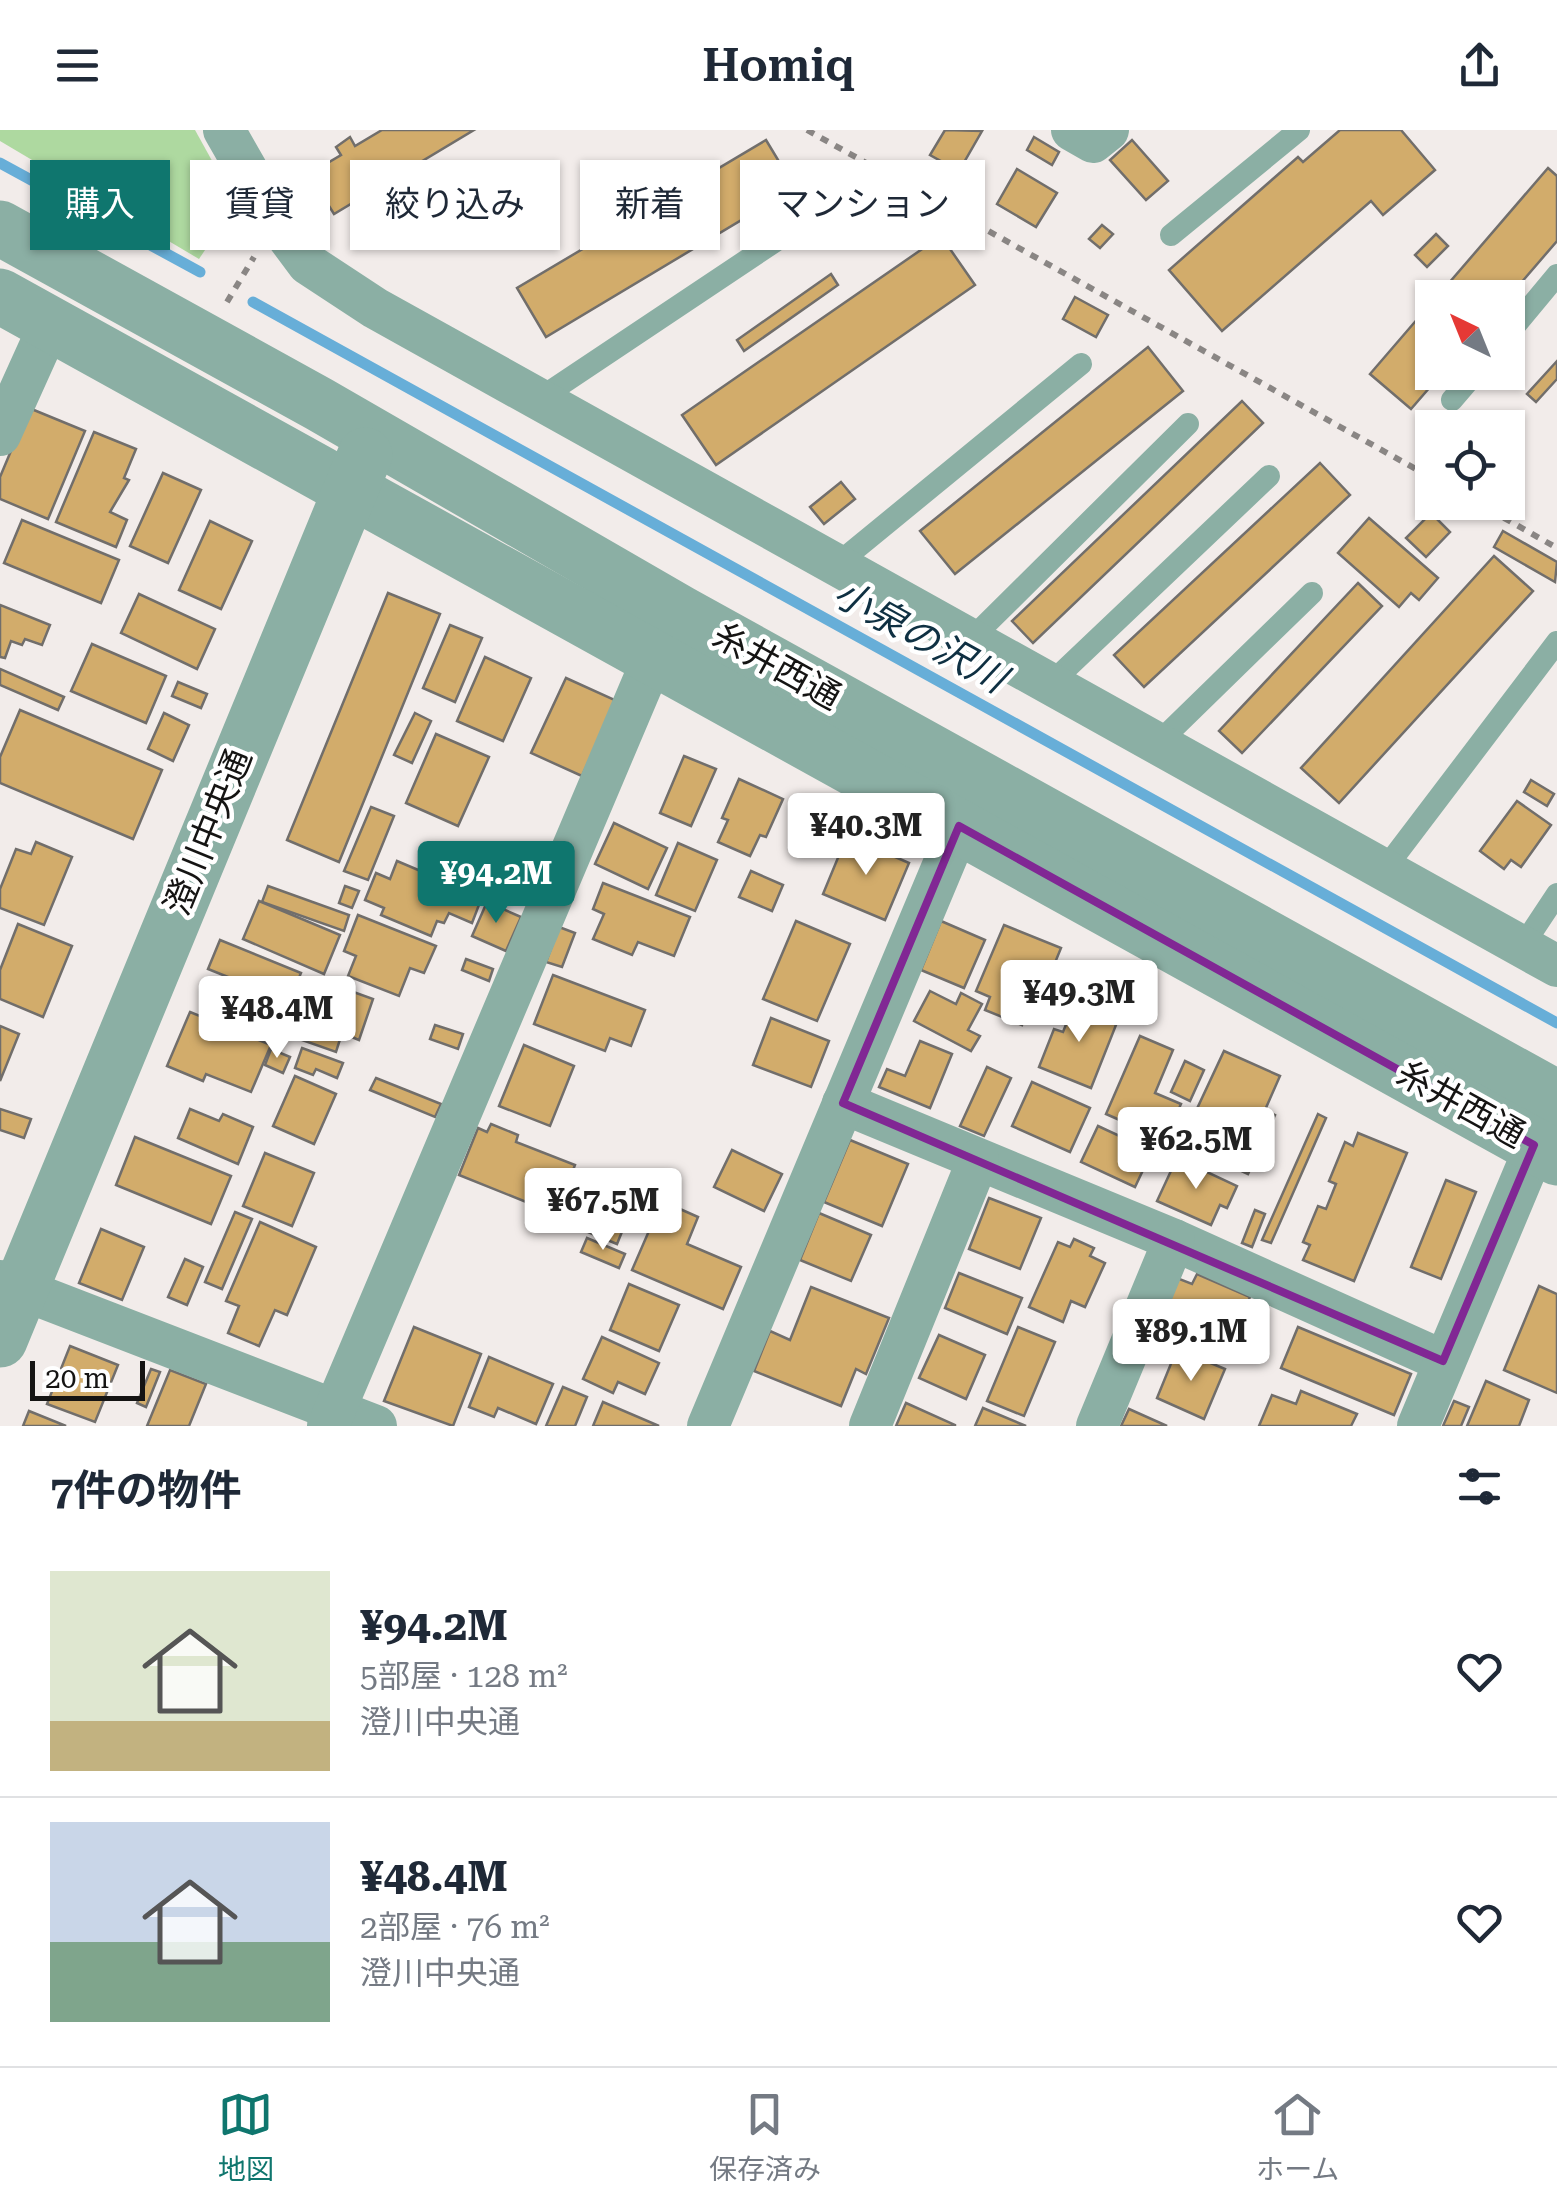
<!DOCTYPE html>
<html lang="ja">
<meta charset="utf-8">
<style>
:root{--surface:#fff;--page:#f2f2f3;--text:#1f2937;--muted:#747a83;--line:#e0e1e3;--accent:#0f766e}
body{margin:0;font-family:"Roboto Serif","Noto Sans JP",serif;background:var(--page);color:var(--text);height:100vh;display:flex;flex-direction:column;font-size:38px;white-space:nowrap}
*{box-sizing:border-box;margin:0}
p{font-size:32px;color:var(--muted)}
.icon{flex:none;width:55px;height:55px;fill:none;stroke:currentColor;stroke-width:2;stroke-linecap:round;stroke-linejoin:round}
.map{position:relative;height:1296px;overflow:hidden}
.sheet{display:flex;flex-direction:column;background:var(--surface);flex:1}
.sheet>*{flex:none}
.top-card{position:absolute;left:30px;top:30px;width:1000px;height:90px;display:flex;gap:20px}
.needle{width:65px;rotate:317deg}
.controls{position:absolute;left:1415px;top:150px;display:grid;gap:20px}
.controls a{display:grid;place-items:center;width:110px;height:110px;border-radius:0px;background:var(--surface);box-shadow:0 2px 8px #0004;font-size:50px}
.scale{position:absolute;left:30px;bottom:25px;width:115px;box-sizing:border-box;padding-left:10px;border:5px solid #151413;border-top:0;font-size:28px;line-height:35px;white-space:nowrap;color:#151413;-webkit-text-stroke:8px #fff;paint-order:stroke}
.price{position:absolute;translate:-50% -85px;padding:0 22px;border-radius:10px;background:#fff;color:#222;font-size:32px;line-height:65px;filter:drop-shadow(0 2px 5px #0008)}
.price::after{content:'';position:absolute;left:50%;top:60px;width:30px;height:22px;margin-left:-15px;background:inherit;clip-path:polygon(0 0,100% 0,50% 100%)}
.price.selected{background:var(--accent);color:#fff}
ul{padding:0;list-style:none}
li{display:flex;align-items:center;gap:30px;height:250px;padding:0 50px}
li+li{border-top:2px solid var(--line)}
li span{display:grid;place-items:center;flex:none;width:280px;height:200px;border-radius:0px;color:#555}
li>.icon{margin-inline-start:auto}
span .icon{width:120px;height:120px;fill:#fffc;stroke-width:1}
li b{font-size:42px}
h2{display:flex;justify-content:space-between;align-items:center;height:120px;padding:0 50px;font-size:42px}
.chip{padding:0 35px;border-radius:0px;background:var(--surface);box-shadow:0 2px 8px #0004;font-size:35px;line-height:90px}
.chip.selected{background:var(--accent);color:#fff}
header{display:flex;justify-content:space-between;align-items:center;height:130px;padding:0 50px;background:var(--surface);font-size:45px;font-weight:600}
.tabs{display:flex;justify-content:space-around;align-items:center;height:140px;border-top:2px solid var(--line);background:var(--surface);font-size:28px;color:var(--muted)}
.tabs a{display:grid;justify-items:center;gap:5px}
.tabs .selected{color:var(--accent)}
.map>svg:first-child{display:block}
.green{fill:#aed9a0}
.lines{fill:none;stroke-linecap:round;stroke-linejoin:round}
.stream{stroke:#67aed8;stroke-width:11}
.building{fill:#d2ac6b;stroke:#716e6b;stroke-width:2.5}
.path{stroke:#8a8684;stroke-width:6;stroke-dasharray:8 8;stroke-linecap:butt}
.service{stroke:#8bafa4;stroke-width:22}
.minor{stroke:#8bafa4;stroke-width:42}
.tertiary{stroke:#8bafa4;stroke-width:55}
.marked{fill:none;stroke:#812794;stroke-width:8;stroke-linejoin:round}
.labels{text-anchor:middle;stroke-width:9;stroke-linejoin:round;paint-order:stroke}
.street-label{font-size:35px;fill:#151413;stroke:#fff}
.water-label{font-size:38px;font-style:italic;fill:#0f3042;stroke:#fff}
</style>
<header><svg class="icon" aria-label="menu" viewBox="0 0 24 24"><path d="M4 6h16M4 12h16M4 18h16"/></svg>Homiq<svg class="icon" aria-label="share" viewBox="0 0 24 24"><path d="M12 15V3M7 8l5-5 5 5M5 13v7h14v-7"/></svg></header>
<div class="map">
<svg width="1557" height="1296" viewBox="0 0 1557 1296">
<rect width="100%" height="100%" fill="#f2ecea"/>
<path class="green" d="M 0,0 L 195,0 L 236,74 L 199,129 L 0,11 Z"/>
<g class="lines">
<g class="stream">
<path d="M 0,33 L 200,142"/>
<path d="M 253,172 L 1557,893"/>
</g>
</g>
<g class="building">
<path d="M 382,0 L 474,0 L 334,84 L 309,44 L 341,25 L 336,17 L 350,7 L 355,16 Z"/>
<path d="M 945,0 L 982,1 L 959,41 L 930,25 Z"/>
<path d="M 1340,0 L 1401,0 L 1435,40 L 1383,85 L 1371,71 L 1222,201 L 1169,140 L 1298,27 L 1303,32 Z"/>
<path d="M 1034,7 L 1059,22 L 1052,35 L 1027,20 Z"/>
<path d="M 766,10 L 795,58 L 546,207 L 517,158 Z"/>
<path d="M 1132,10 L 1168,51 L 1146,70 L 1110,30 Z"/>
<path d="M 1548,38 L 1557,46 L 1557,111 L 1508,168 L 1436,168 Z"/>
<path d="M 1017,39 L 1057,63 L 1036,97 L 997,74 Z"/>
<path d="M 1102,95 L 1113,104 L 1100,118 L 1089,109 Z"/>
<path d="M 1436,104 L 1448,116 L 1427,137 L 1415,125 Z"/>
<path d="M 941,106 L 975,155 L 716,335 L 682,285 Z"/>
<path d="M 831,144 L 838,155 L 744,221 L 737,210 Z"/>
<path d="M 1075,167 L 1108,185 L 1096,207 L 1063,189 Z"/>
<path d="M 1432,172 L 1432,242 L 1443,242 L 1411,279 L 1370,244 Z"/>
<path d="M 1148,217 L 1183,261 L 955,444 L 920,401 Z"/>
<path d="M 1557,231 L 1557,249 L 1536,272 L 1527,264 Z"/>
<path d="M 1242,271 L 1263,293 L 1033,513 L 1012,491 Z"/>
<path d="M 29,278 L 85,301 L 48,389 L 0,369 L 0,347 Z"/>
<path d="M 94,302 L 136,319 L 124,348 L 129,350 L 110,382 L 127,390 L 116,417 L 56,392 Z"/>
<path d="M 1320,333 L 1350,365 L 1144,557 L 1114,525 Z"/>
<path d="M 163,343 L 201,360 L 168,433 L 130,416 Z"/>
<path d="M 841,352 L 855,369 L 824,394 L 810,377 Z"/>
<path d="M 1431,383 L 1450,402 L 1426,427 L 1406,408 Z"/>
<path d="M 1369,388 L 1438,448 L 1419,470 L 1411,463 L 1399,477 L 1338,423 Z"/>
<path d="M 22,390 L 119,430 L 101,473 L 4,433 Z"/>
<path d="M 210,391 L 252,411 L 221,479 L 179,460 Z"/>
<path d="M 1503,401 L 1557,432 L 1555,452 L 1494,417 Z"/>
<path d="M 1494,426 L 1533,461 L 1339,673 L 1301,638 Z"/>
<path d="M 1358,453 L 1382,476 L 1242,623 L 1219,601 Z"/>
<path d="M 388,463 L 440,484 L 339,732 L 287,710 Z"/>
<path d="M 139,464 L 215,499 L 197,539 L 121,503 Z"/>
<path d="M 0,475 L 50,495 L 42,515 L 25,509 L 22,515 L 11,511 L 5,528 L 0,527 Z"/>
<path d="M 450,495 L 482,508 L 455,572 L 423,558 Z"/>
<path d="M 92,514 L 166,546 L 146,593 L 71,561 Z"/>
<path d="M 485,527 L 531,548 L 503,611 L 457,591 Z"/>
<path d="M 0,539 L 64,567 L 58,580 L 0,555 Z"/>
<path d="M 566,548 L 617,571 L 582,646 L 531,623 Z"/>
<path d="M 178,552 L 207,564 L 201,578 L 172,566 Z"/>
<path d="M 20,580 L 162,640 L 133,709 L 0,653 L 0,627 Z"/>
<path d="M 164,583 L 189,595 L 173,631 L 148,619 Z"/>
<path d="M 415,583 L 431,591 L 412,633 L 394,625 Z"/>
<path d="M 436,604 L 489,627 L 458,696 L 406,673 Z"/>
<path d="M 684,626 L 716,639 L 691,696 L 660,683 Z"/>
<path d="M 739,649 L 783,669 L 766,707 L 760,705 L 750,726 L 718,712 L 728,690 L 722,688 Z"/>
<path d="M 1531,650 L 1554,664 L 1547,676 L 1524,662 Z"/>
<path d="M 1517,671 L 1551,695 L 1521,737 L 1511,730 L 1504,739 L 1480,721 Z"/>
<path d="M 371,677 L 394,686 L 368,750 L 344,741 Z"/>
<path d="M 614,693 L 667,718 L 648,759 L 595,734 Z"/>
<path d="M 847,706 L 909,733 L 885,790 L 823,764 Z"/>
<path d="M 36,712 L 72,727 L 44,795 L 0,778 L 0,759 L 16,719 L 31,724 Z"/>
<path d="M 678,713 L 717,730 L 695,781 L 656,765 Z"/>
<path d="M 501,728 L 533,741 L 520,774 L 487,761 Z"/>
<path d="M 397,731 L 482,767 L 472,793 L 449,783 L 444,793 L 437,791 L 431,806 L 381,785 L 384,778 L 365,770 L 376,743 L 390,749 Z"/>
<path d="M 751,741 L 783,755 L 772,781 L 739,767 Z"/>
<path d="M 603,753 L 690,787 L 674,826 L 638,812 L 632,825 L 593,809 L 604,784 L 593,779 Z"/>
<path d="M 268,756 L 349,785 L 344,801 L 262,772 Z"/>
<path d="M 345,756 L 359,761 L 352,778 L 339,773 Z"/>
<path d="M 259,771 L 340,805 L 324,844 L 243,809 Z"/>
<path d="M 487,772 L 521,787 L 506,821 L 472,806 Z"/>
<path d="M 358,785 L 436,816 L 424,843 L 410,838 L 399,866 L 348,846 L 356,826 L 344,821 Z"/>
<path d="M 796,791 L 850,814 L 817,891 L 763,869 Z"/>
<path d="M 941,791 L 985,810 L 964,858 L 921,840 Z"/>
<path d="M 18,794 L 72,816 L 43,887 L 0,869 L 0,840 Z"/>
<path d="M 1004,795 L 1061,818 L 1041,867 L 1034,864 L 1022,895 L 985,880 L 990,867 L 976,861 Z"/>
<path d="M 559,797 L 575,803 L 562,837 L 546,832 Z"/>
<path d="M 220,810 L 301,843 L 282,888 L 259,879 L 255,889 L 235,881 L 239,870 L 221,863 L 228,847 L 208,839 Z"/>
<path d="M 466,829 L 493,839 L 489,851 L 462,840 Z"/>
<path d="M 553,845 L 645,880 L 631,916 L 610,908 L 605,921 L 534,894 Z"/>
<path d="M 304,850 L 321,856 L 315,874 L 298,868 Z"/>
<path d="M 323,851 L 373,869 L 359,910 L 342,903 L 336,922 L 302,910 Z"/>
<path d="M 930,861 L 956,874 L 961,863 L 982,874 L 968,900 L 980,906 L 971,921 L 914,891 Z"/>
<path d="M 1077,867 L 1116,895 L 1091,958 L 1039,937 L 1054,899 L 1063,902 Z"/>
<path d="M 190,882 L 271,915 L 251,962 L 206,944 L 203,951 L 167,936 Z"/>
<path d="M 771,888 L 829,911 L 811,957 L 753,935 Z"/>
<path d="M 435,895 L 463,904 L 458,919 L 430,909 Z"/>
<path d="M 0,896 L 19,904 L 0,951 Z"/>
<path d="M 1140,906 L 1173,920 L 1155,963 L 1181,974 L 1165,1010 L 1106,984 Z"/>
<path d="M 920,911 L 952,924 L 930,978 L 879,957 L 887,939 L 905,946 Z"/>
<path d="M 524,915 L 574,936 L 550,996 L 499,976 Z"/>
<path d="M 302,918 L 343,933 L 337,948 L 316,939 L 313,945 L 295,938 Z"/>
<path d="M 271,919 L 290,927 L 283,943 L 265,935 Z"/>
<path d="M 1224,921 L 1280,946 L 1265,980 L 1275,985 L 1248,1044 L 1181,1013 Z"/>
<path d="M 1185,931 L 1204,940 L 1190,971 L 1171,962 Z"/>
<path d="M 987,937 L 1011,948 L 984,1006 L 960,996 Z"/>
<path d="M 295,946 L 336,964 L 314,1014 L 273,996 Z"/>
<path d="M 376,948 L 441,974 L 435,987 L 370,960 Z"/>
<path d="M 1032,952 L 1090,978 L 1070,1022 L 1012,996 Z"/>
<path d="M 0,979 L 31,989 L 24,1008 L 0,1000 Z"/>
<path d="M 190,979 L 219,991 L 223,984 L 253,997 L 238,1034 L 178,1008 Z"/>
<path d="M 1318,984 L 1326,988 L 1271,1113 L 1262,1110 Z"/>
<path d="M 491,994 L 518,1005 L 516,1012 L 575,1035 L 556,1084 L 459,1045 L 478,998 L 487,1002 Z"/>
<path d="M 1098,996 L 1152,1021 L 1135,1057 L 1081,1032 Z"/>
<path d="M 1358,1003 L 1407,1023 L 1354,1151 L 1303,1130 L 1310,1115 L 1303,1112 L 1318,1076 L 1326,1079 L 1336,1054 L 1329,1051 L 1345,1012 L 1353,1016 Z"/>
<path d="M 135,1007 L 231,1046 L 211,1094 L 116,1055 Z"/>
<path d="M 850,1010 L 908,1034 L 882,1096 L 824,1072 Z"/>
<path d="M 732,1020 L 782,1044 L 764,1081 L 714,1057 Z"/>
<path d="M 265,1023 L 314,1043 L 292,1096 L 243,1076 Z"/>
<path d="M 1177,1028 L 1237,1056 L 1227,1078 L 1220,1075 L 1211,1095 L 1157,1071 Z"/>
<path d="M 599,1040 L 640,1057 L 617,1114 L 576,1097 Z"/>
<path d="M 1446,1050 L 1476,1062 L 1441,1149 L 1411,1137 Z"/>
<path d="M 989,1068 L 1041,1088 L 1020,1139 L 969,1119 Z"/>
<path d="M 662,1071 L 698,1087 L 687,1114 L 741,1137 L 723,1179 L 632,1140 Z"/>
<path d="M 1255,1080 L 1265,1084 L 1252,1117 L 1242,1113 Z"/>
<path d="M 235,1082 L 252,1089 L 222,1159 L 205,1152 Z"/>
<path d="M 819,1083 L 871,1105 L 851,1151 L 800,1130 Z"/>
<path d="M 260,1092 L 316,1117 L 287,1185 L 275,1180 L 259,1216 L 228,1203 L 239,1176 L 226,1171 Z"/>
<path d="M 101,1099 L 144,1117 L 122,1170 L 79,1153 Z"/>
<path d="M 587,1108 L 625,1124 L 619,1138 L 581,1122 Z"/>
<path d="M 1074,1109 L 1094,1118 L 1090,1126 L 1105,1133 L 1085,1177 L 1071,1171 L 1063,1192 L 1029,1177 L 1058,1112 L 1070,1117 Z"/>
<path d="M 185,1129 L 203,1137 L 187,1175 L 168,1167 Z"/>
<path d="M 959,1143 L 1022,1168 L 1007,1204 L 945,1178 Z"/>
<path d="M 1197,1144 L 1250,1167 L 1223,1227 L 1156,1196 L 1177,1148 L 1192,1154 Z"/>
<path d="M 629,1154 L 679,1175 L 659,1221 L 610,1200 Z"/>
<path d="M 1539,1156 L 1557,1164 L 1557,1263 L 1504,1240 Z"/>
<path d="M 811,1157 L 889,1188 L 866,1244 L 856,1239 L 841,1276 L 754,1241 L 770,1201 L 790,1210 Z"/>
<path d="M 414,1197 L 481,1224 L 453,1296 L 384,1271 Z"/>
<path d="M 1018,1197 L 1055,1212 L 1024,1286 L 987,1271 Z"/>
<path d="M 1298,1197 L 1411,1244 L 1394,1285 L 1281,1238 Z"/>
<path d="M 939,1205 L 985,1225 L 966,1269 L 919,1248 Z"/>
<path d="M 602,1207 L 659,1233 L 645,1264 L 618,1252 L 613,1263 L 583,1249 Z"/>
<path d="M 70,1216 L 118,1235 L 95,1292 L 47,1274 Z"/>
<path d="M 1177,1219 L 1225,1239 L 1204,1289 L 1157,1268 Z"/>
<path d="M 489,1227 L 553,1254 L 536,1294 L 498,1278 L 494,1287 L 469,1277 Z"/>
<path d="M 151,1239 L 160,1242 L 146,1277 L 137,1273 Z"/>
<path d="M 170,1240 L 206,1254 L 189,1296 L 147,1296 Z"/>
<path d="M 1486,1251 L 1529,1270 L 1519,1296 L 1467,1296 Z"/>
<path d="M 563,1257 L 587,1267 L 575,1296 L 546,1296 Z"/>
<path d="M 1301,1261 L 1357,1284 L 1351,1296 L 1259,1296 L 1272,1265 L 1296,1274 Z"/>
<path d="M 1454,1271 L 1469,1277 L 1461,1296 L 1443,1296 Z"/>
<path d="M 603,1272 L 659,1296 L 593,1296 Z"/>
<path d="M 906,1273 L 955,1295 L 955,1296 L 896,1296 Z"/>
<path d="M 983,1278 L 1026,1296 L 975,1296 Z"/>
<path d="M 1129,1279 L 1167,1296 L 1121,1296 Z"/>
<path d="M 29,1281 L 66,1296 L 23,1296 Z"/>
</g>
<g class="lines">
<g class="path">
<path d="M 807,0 L 1432,348"/>
<path d="M 227,172 L 254,127"/>
<path d="M 1476,372 L 1557,418"/>
</g>
<g class="service">
<path d="M 1171,105 L 1299,0"/>
<path d="M 1508,204 L 1557,145"/>
<path d="M 539,269 L 816,84"/>
<path d="M 1452,270 L 1476,242"/>
<path d="M 836,435 L 1081,234"/>
<path d="M 970,510 L 1188,294"/>
<path d="M 1050,554 L 1269,346"/>
<path d="M 1157,614 L 1312,463"/>
<path d="M 1384,740 L 1557,512"/>
<path d="M 1522,817 L 1557,764"/>
</g>
<g class="minor">
<path d="M 224,0 L 276,91 L 308,134 L 375,178 L 1557,836"/>
<path d="M 1072,0 L 1093,12 L 1108,0"/>
<path d="M 0,305 L 50,194"/>
<path d="M 843,973 L 1174,1110 L 1443,1231"/>
<path d="M 0,1151 L 376,1296"/>
<path d="M 328,1296 L 654,526 L 669,502"/>
<path d="M 708,1296 L 971,669"/>
<path d="M 870,1296 L 978,1030"/>
<path d="M 1097,1296 L 1174,1110"/>
<path d="M 1418,1296 L 1546,991"/>
</g>
<g class="tertiary">
<path d="M 0,98 L 319,274 L 681,483 L 1557,968"/>
<path d="M 0,166 L 1557,1028"/>
<path d="M 0,1210 L 365,325"/>
</g>
</g>
<path class="marked" d="M 959,696 L 1534,1015 L 1443,1231 L 843,973 Z"/>
<g class="labels">
<g class="street-label">
<text transform="translate(777 536) rotate(29)" y="12">糸井西通</text>
<text transform="translate(208 702) rotate(-68)" y="12">澄川中央通</text>
<text transform="translate(1461 974) rotate(29)" y="12">糸井西通</text>
</g>
<g class="water-label">
<text transform="translate(920 506) rotate(29)" y="13">小泉の沢川</text>
</g>
</g>
</svg>
<div class="controls">
<a><svg class="needle" viewBox="-14 -14 28 28"><path d="M0-13l5 13h-10z" fill="#e53935"/><path d="M0 13l5-13h-10z" fill="#747a83"/></svg></a>
<a><svg class="icon" aria-label="locate" viewBox="0 0 24 24"><circle cx="12" cy="12" r="6"/><path d="M12 2v4M12 18v4M2 12h4M18 12h4"/></svg></a>
</div>
<div class="scale">20 m</div>
<b class="price" style="left:866px;top:748px">¥40.3M</b>
<b class="price selected" style="left:496px;top:796px">¥94.2M</b>
<b class="price" style="left:1079px;top:915px">¥49.3M</b>
<b class="price" style="left:277px;top:931px">¥48.4M</b>
<b class="price" style="left:1196px;top:1062px">¥62.5M</b>
<b class="price" style="left:603px;top:1123px">¥67.5M</b>
<b class="price" style="left:1191px;top:1254px">¥89.1M</b>
<div class="top-card">
<a class="chip selected">購入</a>
<a class="chip">賃貸</a>
<a class="chip">絞り込み</a>
<a class="chip">新着</a>
<a class="chip">マンション</a>
</div>
</div>
<section class="sheet">
<h2>7件の物件<svg class="icon" aria-label="filters" viewBox="0 0 24 24"><path d="M4 7h16M4 17h16"/><circle cx="9" cy="7" r="2"/><circle cx="15" cy="17" r="2"/></svg></h2>
<ul>
<li><span style="background:linear-gradient(#dfe7d0 75%,#c2b280 0)"><svg class="icon" aria-label="home" viewBox="0 0 24 24"><path d="M3 11l9-7 9 7M6 9v11h12V9"/></svg></span><div><b>¥94.2M</b><p>5部屋 · 128 m²</p><p>澄川中央通</p></div><svg class="icon" aria-label="heart" viewBox="0 0 24 24"><path d="M12 20l-8-8c-3-5 5-10 8-4 3-6 11-1 8 4z"/></svg></li>
<li><span style="background:linear-gradient(#c9d6e8 60%,#7fa58c 0)"><svg class="icon" aria-label="home" viewBox="0 0 24 24"><path d="M3 11l9-7 9 7M6 9v11h12V9"/></svg></span><div><b>¥48.4M</b><p>2部屋 · 76 m²</p><p>澄川中央通</p></div><svg class="icon" aria-label="heart" viewBox="0 0 24 24"><path d="M12 20l-8-8c-3-5 5-10 8-4 3-6 11-1 8 4z"/></svg></li>
</ul>
</section>
<nav class="tabs">
<a class="selected"><svg class="icon" aria-label="map" viewBox="0 0 24 24"><path d="M3 6l6-2 6 2 6-2v14l-6 2-6-2-6 2zM9 4v14M15 6v14"/></svg>地図</a>
<a><svg class="icon" aria-label="saved" viewBox="0 0 24 24"><path d="M7 4h10v16l-5-4-5 4z"/></svg>保存済み</a>
<a><svg class="icon" aria-label="home" viewBox="0 0 24 24"><path d="M3 11l9-7 9 7M6 9v11h12V9"/></svg>ホーム</a>
</nav>
